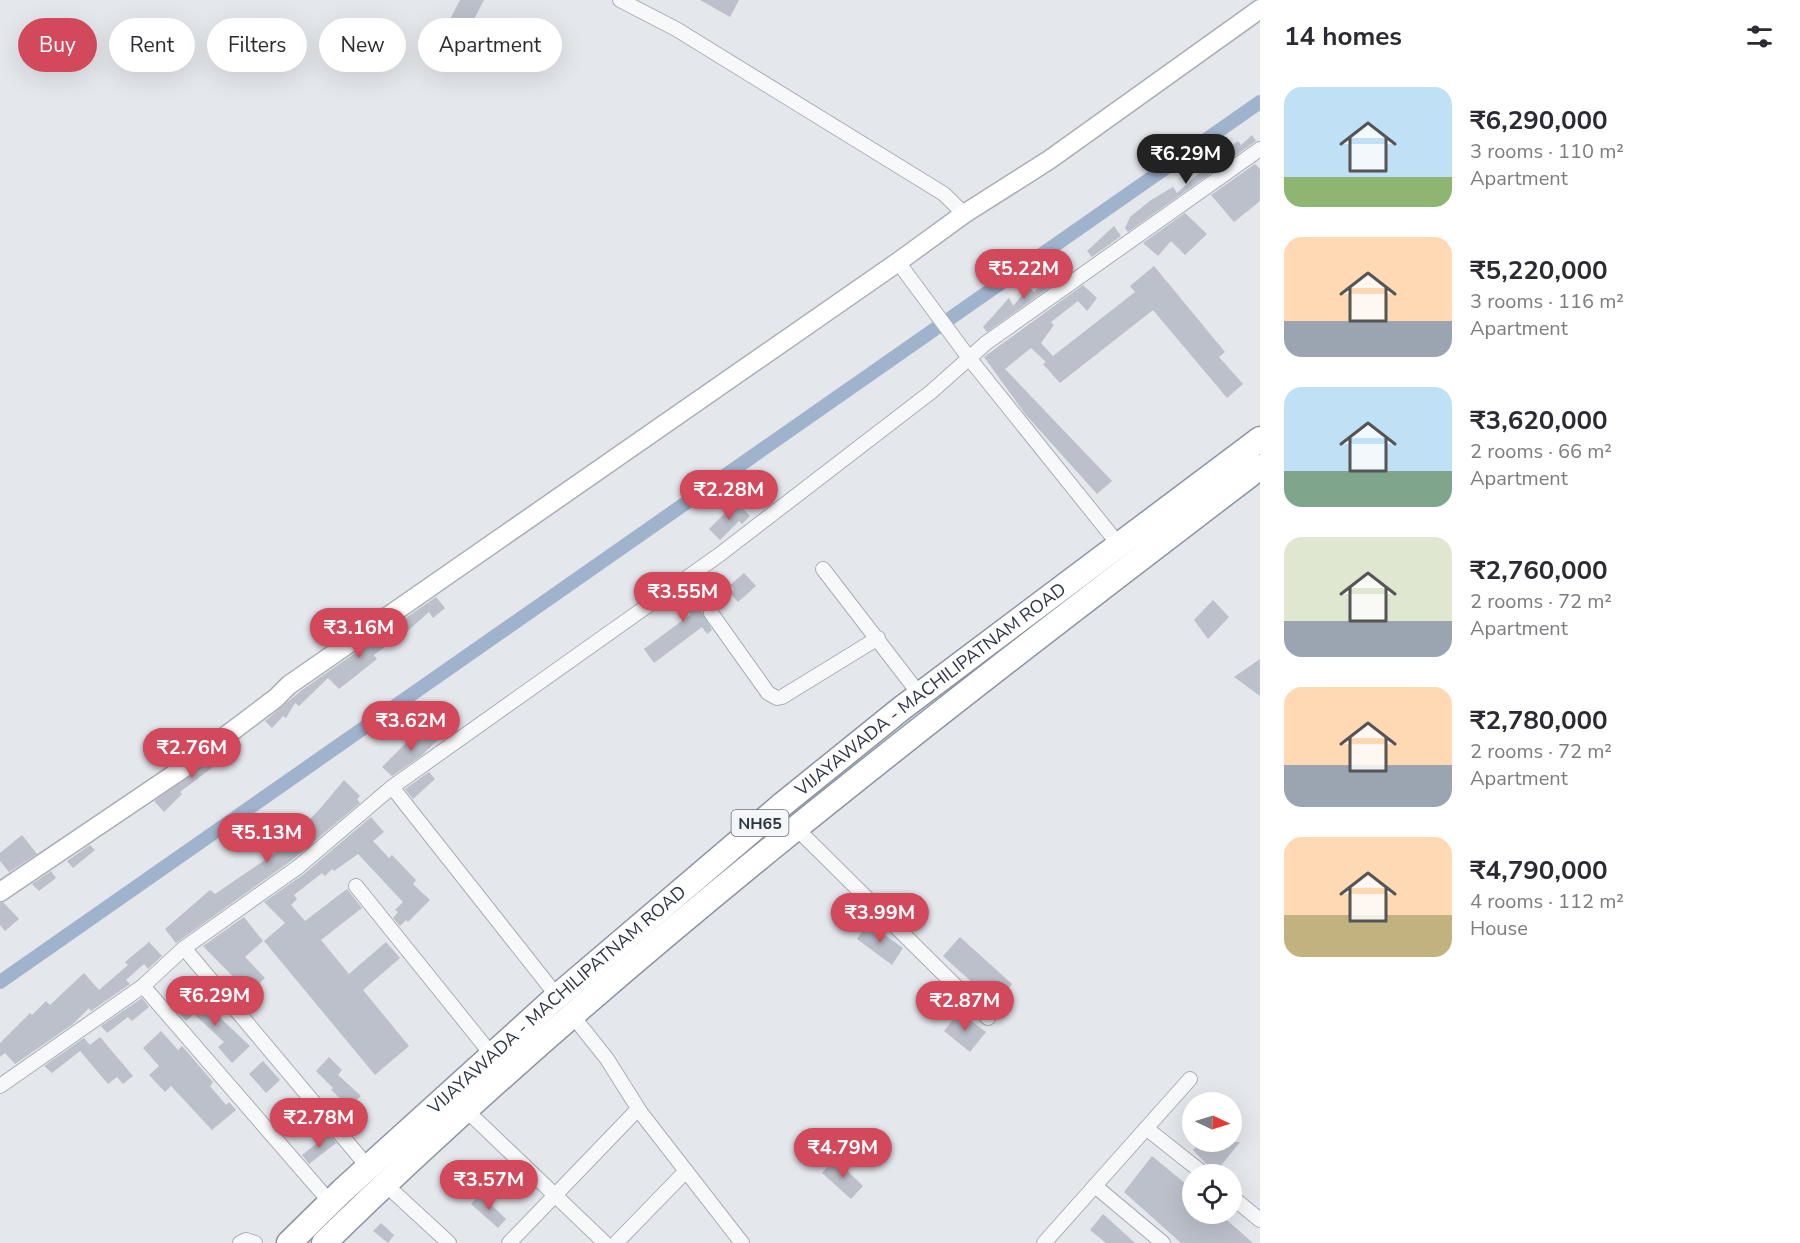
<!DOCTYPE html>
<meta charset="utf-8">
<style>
:root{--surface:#fff;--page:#f7f7f7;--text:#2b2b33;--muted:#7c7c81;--accent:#d1495b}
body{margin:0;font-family:"Nunito Sans",sans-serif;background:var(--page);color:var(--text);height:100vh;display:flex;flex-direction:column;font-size:22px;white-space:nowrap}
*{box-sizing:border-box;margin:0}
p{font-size:20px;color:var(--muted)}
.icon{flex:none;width:33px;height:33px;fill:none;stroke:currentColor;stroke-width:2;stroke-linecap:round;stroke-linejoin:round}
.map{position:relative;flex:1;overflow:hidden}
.drawer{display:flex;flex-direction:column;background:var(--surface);width:540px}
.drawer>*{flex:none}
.top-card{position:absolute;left:18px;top:18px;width:570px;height:54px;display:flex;gap:12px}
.needle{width:39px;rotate:94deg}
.controls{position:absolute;left:1182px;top:1092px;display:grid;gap:12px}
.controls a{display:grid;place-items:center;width:60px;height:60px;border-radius:50%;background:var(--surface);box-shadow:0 6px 24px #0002;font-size:30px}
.price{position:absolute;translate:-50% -51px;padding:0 14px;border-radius:21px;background:var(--accent);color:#fff;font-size:20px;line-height:39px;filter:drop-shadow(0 2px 3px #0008)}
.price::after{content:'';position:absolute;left:50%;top:36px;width:18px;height:14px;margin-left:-9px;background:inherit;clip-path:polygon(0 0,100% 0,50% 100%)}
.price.active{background:#222;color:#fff}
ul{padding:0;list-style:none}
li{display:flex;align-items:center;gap:18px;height:150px;padding:0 24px}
li span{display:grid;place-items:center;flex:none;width:168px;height:120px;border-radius:18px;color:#555}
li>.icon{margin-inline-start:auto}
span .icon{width:72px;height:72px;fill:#fffc;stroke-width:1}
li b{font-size:26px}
h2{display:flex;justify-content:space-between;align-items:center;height:72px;padding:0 24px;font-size:26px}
.pill{padding:0 21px;border-radius:27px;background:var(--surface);box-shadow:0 6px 24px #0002;font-size:21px;line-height:54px}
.pill.active{background:var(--accent);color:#fff}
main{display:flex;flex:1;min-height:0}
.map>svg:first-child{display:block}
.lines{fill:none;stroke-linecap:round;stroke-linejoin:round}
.canal{stroke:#9fb4cc;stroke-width:14}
.building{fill:#bbc0ca}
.street-casing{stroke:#a9aeb7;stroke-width:16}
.secondary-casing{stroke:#a9aeb7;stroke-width:21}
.highway-casing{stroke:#8b94a3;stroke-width:27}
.street{stroke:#f7f8fa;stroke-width:14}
.secondary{stroke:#fff;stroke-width:18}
.highway{stroke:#fff;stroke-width:24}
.labels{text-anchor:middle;stroke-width:6;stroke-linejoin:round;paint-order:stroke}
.shield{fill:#f4f6f9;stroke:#676e7b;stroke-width:1.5}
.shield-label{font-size:16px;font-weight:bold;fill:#2b3445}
.street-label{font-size:18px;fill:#2b3445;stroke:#f4f6f9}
</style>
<main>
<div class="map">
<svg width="1260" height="1243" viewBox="0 0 1260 1243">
<rect width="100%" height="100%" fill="#e4e7ec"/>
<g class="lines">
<path class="canal" d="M 0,982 L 1260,102"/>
</g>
<g class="building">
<path d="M 460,0 L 484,0 L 460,46 L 441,37 Z"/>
<path d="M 700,0 L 739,0 L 730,17 Z"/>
<path d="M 1252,135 L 1256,141 L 1128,232 L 1125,228 L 1130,217 L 1151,200 L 1173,187 L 1177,193 L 1220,154 L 1238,141 L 1241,145 Z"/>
<path d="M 1255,164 L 1260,169 L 1260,201 L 1234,222 L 1211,195 Z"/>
<path d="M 1185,213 L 1207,234 L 1185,255 L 1171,241 L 1158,256 L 1143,243 Z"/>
<path d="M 1114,226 L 1121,236 L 1092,257 L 1087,251 Z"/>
<path d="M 1067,263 L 1072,271 L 987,332 L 983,327 L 1009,298 L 1013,306 L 1029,287 L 1034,292 L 1048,278 L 1051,281 Z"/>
<path d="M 1154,266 L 1225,352 L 1219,357 L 1243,384 L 1227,398 L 1153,310 L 1060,383 L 1043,364 L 1046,362 L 1031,348 L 1005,369 L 1112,481 L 1097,494 L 1026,415 L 984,357 L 1083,285 L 1097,298 L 1087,311 L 1078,301 L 1051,322 L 1054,325 L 1041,343 L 1053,356 L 1135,292 L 1130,286 Z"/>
<path d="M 736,502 L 750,516 L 742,524 L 739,521 L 720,540 L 709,529 Z"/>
<path d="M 744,573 L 756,586 L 738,602 L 730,593 L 734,589 L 730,585 Z"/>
<path d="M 699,581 L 712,595 L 699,607 L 712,630 L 707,634 L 702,627 L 654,663 L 644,649 L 691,614 L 676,597 Z"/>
<path d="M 436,597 L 445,608 L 433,618 L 429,612 L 392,645 L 390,643 L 374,655 L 377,659 L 339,689 L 328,678 L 299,706 L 295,703 L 286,718 L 283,716 L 272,728 L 265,721 L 302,690 Z"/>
<path d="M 1213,600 L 1229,617 L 1208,639 L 1194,620 Z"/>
<path d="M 1260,659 L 1260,696 L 1234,677 Z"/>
<path d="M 433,728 L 441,737 L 421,756 L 392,776 L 382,767 L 416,733 L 421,739 Z"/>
<path d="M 238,741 L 242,745 L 180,792 L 182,794 L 164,812 L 154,801 Z"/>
<path d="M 429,772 L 435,779 L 413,799 L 405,789 Z"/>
<path d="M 344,780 L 360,796 L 357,799 L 360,803 L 292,860 L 176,943 L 165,929 L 210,890 L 215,894 L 278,851 L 318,811 Z"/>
<path d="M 371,817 L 384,832 L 373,841 L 389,858 L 392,855 L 416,880 L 413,884 L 430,900 L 408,922 L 406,920 L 400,926 L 393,918 L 398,912 L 395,910 L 403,902 L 358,854 L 334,871 L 332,869 L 325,876 L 322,873 L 294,895 L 297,899 L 291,905 L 305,921 L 347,889 L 362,908 L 321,940 L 349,974 L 386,942 L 400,958 L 363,990 L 409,1046 L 375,1075 L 264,941 L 285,923 L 264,902 L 304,874 Z"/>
<path d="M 22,835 L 37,854 L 9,872 L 0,861 L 0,853 Z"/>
<path d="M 90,845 L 95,850 L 73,868 L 67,861 Z"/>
<path d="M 51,871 L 56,878 L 39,891 L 32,884 Z"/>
<path d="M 3,902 L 19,919 L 5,931 L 0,925 L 0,903 Z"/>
<path d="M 244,917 L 263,941 L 245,957 L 265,978 L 249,993 L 203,946 Z"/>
<path d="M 868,923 L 903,948 L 892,965 L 857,939 Z"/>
<path d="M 960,937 L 1012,984 L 996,1004 L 943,956 Z"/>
<path d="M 149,942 L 162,956 L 148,969 L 144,964 L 126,980 L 130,984 L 91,1011 L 89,1008 L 73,1024 L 15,1064 L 5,1053 L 0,1057 L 0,1043 L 30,1013 L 32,1015 L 46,1001 L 50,1005 L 84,973 L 99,990 L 128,965 L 125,962 Z"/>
<path d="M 195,994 L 250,1046 L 232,1063 L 218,1047 L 224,1042 L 194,1014 L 186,1021 L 177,1011 Z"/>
<path d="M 142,998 L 149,1007 L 132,1021 L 128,1017 L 107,1033 L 101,1026 Z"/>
<path d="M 959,1012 L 986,1032 L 970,1052 L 944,1031 Z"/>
<path d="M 161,1031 L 178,1050 L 182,1046 L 213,1082 L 210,1086 L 226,1105 L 229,1102 L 236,1110 L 212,1130 L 171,1086 L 165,1092 L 149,1075 L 159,1066 L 143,1048 Z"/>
<path d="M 100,1037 L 133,1076 L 123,1084 L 117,1077 L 108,1084 L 80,1051 L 52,1073 L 44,1066 L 84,1038 L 90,1045 Z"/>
<path d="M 329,1057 L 342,1070 L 338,1075 L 361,1096 L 350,1107 L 331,1090 L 333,1088 L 316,1071 Z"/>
<path d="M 263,1061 L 280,1080 L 266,1093 L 249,1074 Z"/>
<path d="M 329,1134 L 336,1143 L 309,1164 L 302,1155 Z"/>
<path d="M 1200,1142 L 1240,1142 L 1215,1173 L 1193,1150 Z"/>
<path d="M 1152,1156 L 1192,1189 L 1192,1214 L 1220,1214 L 1253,1243 L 1181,1243 L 1124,1192 Z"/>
<path d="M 835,1159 L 863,1186 L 851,1199 L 822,1173 Z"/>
<path d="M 480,1194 L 506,1219 L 498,1228 L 471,1204 Z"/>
<path d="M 1103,1214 L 1113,1223 L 1135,1243 L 1106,1243 L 1090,1230 Z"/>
<path d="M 381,1223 L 394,1235 L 388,1243 L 373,1231 Z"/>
</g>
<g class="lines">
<g class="street-casing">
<g id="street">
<path d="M 620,0 L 676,29 L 944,194 L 964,214"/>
<path d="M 898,262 L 969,358 L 1119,545"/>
<path d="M 823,569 L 920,695"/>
<path d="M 711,613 L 768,693 L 777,698 L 782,697 L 878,638"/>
<path d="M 392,787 L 557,996"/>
<path d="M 795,827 L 988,1018"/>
<path d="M 356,886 L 492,1055"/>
<path d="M 184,948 L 368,1167"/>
<path d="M 143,986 L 330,1202"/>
<path d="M 572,1015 L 607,1059 L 641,1113 L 742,1243"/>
<path d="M 0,1086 L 143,986 L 184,948 L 298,867 L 392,787 L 719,555 L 931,392 L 986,343 L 1260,149"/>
<path d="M 466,1110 L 605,1243"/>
<path d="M 1146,1128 L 1204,1174"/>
<path d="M 385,1184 L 449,1243"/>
<path d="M 1095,1186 L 1163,1243"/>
<path d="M 1232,1197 L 1260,1220"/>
<path d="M 240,1243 L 246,1240 L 255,1243"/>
<path d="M 509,1243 L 638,1109"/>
<path d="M 616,1243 L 686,1171"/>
<path d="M 1044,1243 L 1190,1079"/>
</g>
</g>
<g class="secondary-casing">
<path id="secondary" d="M 0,892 L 182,769 L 276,698 L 289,685 L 898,262 L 964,214 L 1049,160 L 1260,9"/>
</g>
<g class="highway-casing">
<g id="highway">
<path id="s1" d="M 289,1243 L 342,1191 L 553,1000 L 783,804 L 902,708 L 1260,439"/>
<path d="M 324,1243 C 615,959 938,713 1260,467"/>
</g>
</g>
<use href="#street" class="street"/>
<use href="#secondary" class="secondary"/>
<use href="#highway" class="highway"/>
</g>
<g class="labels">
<rect class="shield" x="731.5" y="810" width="57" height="26" rx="4.5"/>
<g class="shield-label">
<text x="760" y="829">NH65</text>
</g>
<g class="street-label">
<text dy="6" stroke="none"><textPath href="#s1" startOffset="848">VIJAYAWADA - MACHILIPATNAM ROAD</textPath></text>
<text dy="6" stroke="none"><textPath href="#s1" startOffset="362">VIJAYAWADA - MACHILIPATNAM ROAD</textPath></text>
</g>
</g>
</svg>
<div class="controls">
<a><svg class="needle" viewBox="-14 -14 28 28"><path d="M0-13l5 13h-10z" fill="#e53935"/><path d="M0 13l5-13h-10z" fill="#7c7c81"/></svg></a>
<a><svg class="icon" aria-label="locate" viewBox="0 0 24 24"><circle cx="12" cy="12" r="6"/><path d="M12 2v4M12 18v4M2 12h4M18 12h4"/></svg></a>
</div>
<b class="price active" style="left:1186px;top:185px">₹6.29M</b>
<b class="price" style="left:1024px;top:300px">₹5.22M</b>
<b class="price" style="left:729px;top:521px">₹2.28M</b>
<b class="price" style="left:683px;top:623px">₹3.55M</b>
<b class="price" style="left:359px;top:659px">₹3.16M</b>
<b class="price" style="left:411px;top:752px">₹3.62M</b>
<b class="price" style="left:192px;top:779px">₹2.76M</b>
<b class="price" style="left:267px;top:864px">₹5.13M</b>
<b class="price" style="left:880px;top:944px">₹3.99M</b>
<b class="price" style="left:215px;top:1027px">₹6.29M</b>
<b class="price" style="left:965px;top:1032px">₹2.87M</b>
<b class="price" style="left:319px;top:1149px">₹2.78M</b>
<b class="price" style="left:843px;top:1179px">₹4.79M</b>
<b class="price" style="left:489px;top:1211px">₹3.57M</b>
<div class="top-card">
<a class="pill active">Buy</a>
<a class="pill">Rent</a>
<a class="pill">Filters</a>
<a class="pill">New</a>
<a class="pill">Apartment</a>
</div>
</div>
<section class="drawer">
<h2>14 homes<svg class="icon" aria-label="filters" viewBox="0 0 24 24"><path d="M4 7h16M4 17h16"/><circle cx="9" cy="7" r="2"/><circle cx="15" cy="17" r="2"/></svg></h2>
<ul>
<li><span style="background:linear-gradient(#bfe0f5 75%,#8fb573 0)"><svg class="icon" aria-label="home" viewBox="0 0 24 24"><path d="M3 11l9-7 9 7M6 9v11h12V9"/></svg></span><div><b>₹6,290,000</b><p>3 rooms · 110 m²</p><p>Apartment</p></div></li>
<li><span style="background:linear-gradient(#ffd9b3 70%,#9aa5b1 0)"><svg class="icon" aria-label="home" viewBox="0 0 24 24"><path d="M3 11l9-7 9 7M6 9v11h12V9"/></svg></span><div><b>₹5,220,000</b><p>3 rooms · 116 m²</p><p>Apartment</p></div></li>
<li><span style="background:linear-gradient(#bfe0f5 70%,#7fa58c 0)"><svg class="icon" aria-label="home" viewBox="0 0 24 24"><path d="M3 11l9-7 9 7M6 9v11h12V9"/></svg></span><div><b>₹3,620,000</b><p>2 rooms · 66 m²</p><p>Apartment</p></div></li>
<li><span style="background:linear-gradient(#dfe7d0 70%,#9aa5b1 0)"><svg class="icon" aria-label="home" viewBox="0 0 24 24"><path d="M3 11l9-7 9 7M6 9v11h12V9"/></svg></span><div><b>₹2,760,000</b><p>2 rooms · 72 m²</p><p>Apartment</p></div></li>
<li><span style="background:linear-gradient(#ffd9b3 65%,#9aa5b1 0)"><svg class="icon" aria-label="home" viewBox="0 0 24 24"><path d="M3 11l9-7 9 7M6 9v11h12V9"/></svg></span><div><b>₹2,780,000</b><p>2 rooms · 72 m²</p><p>Apartment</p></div></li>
<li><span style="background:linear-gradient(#ffd9b3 65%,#c2b280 0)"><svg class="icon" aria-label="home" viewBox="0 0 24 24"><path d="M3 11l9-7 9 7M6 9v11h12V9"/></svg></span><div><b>₹4,790,000</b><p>4 rooms · 112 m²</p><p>House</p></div></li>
</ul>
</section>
</main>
